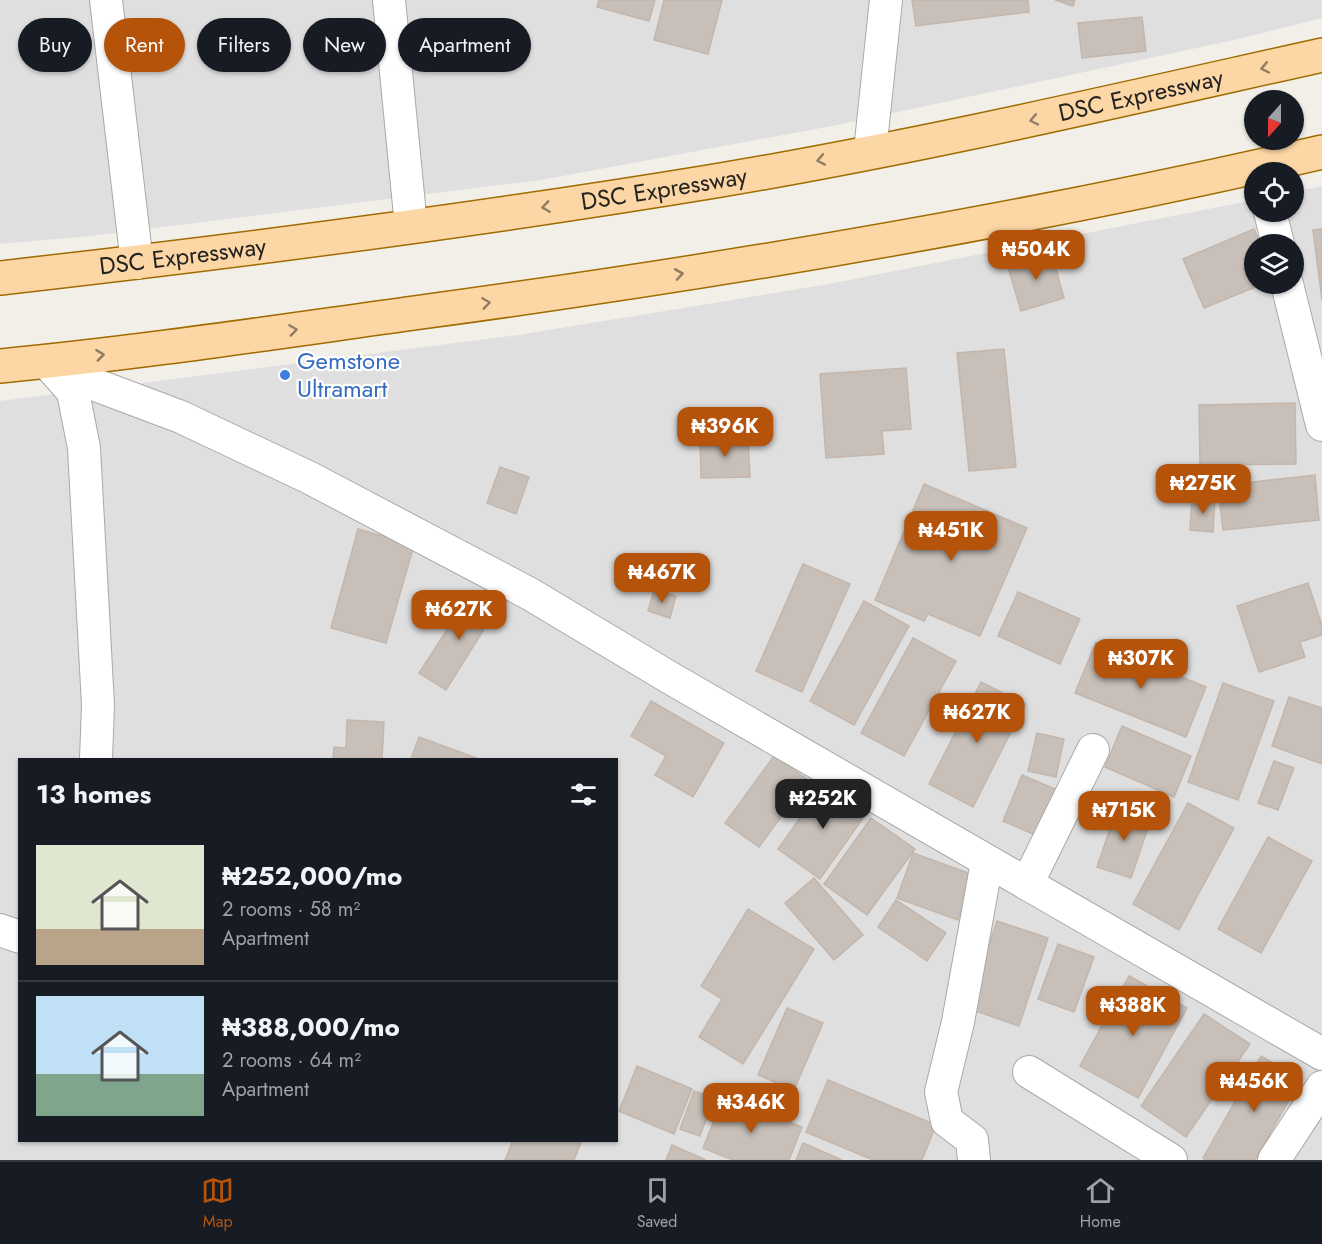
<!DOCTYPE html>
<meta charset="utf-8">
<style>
:root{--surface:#171b24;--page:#20242c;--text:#f1f3f6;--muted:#9ea1a6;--line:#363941;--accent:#b45309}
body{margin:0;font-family:Jost,sans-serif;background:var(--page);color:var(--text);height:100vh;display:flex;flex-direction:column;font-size:22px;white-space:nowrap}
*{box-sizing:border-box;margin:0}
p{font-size:20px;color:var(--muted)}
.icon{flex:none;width:33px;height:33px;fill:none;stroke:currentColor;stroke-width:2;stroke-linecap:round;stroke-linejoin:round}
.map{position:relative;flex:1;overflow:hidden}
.side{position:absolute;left:18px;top:758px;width:600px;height:384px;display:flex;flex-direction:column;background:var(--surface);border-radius:0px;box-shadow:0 2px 4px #0004}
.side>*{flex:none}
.top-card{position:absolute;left:18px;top:18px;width:600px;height:54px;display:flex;gap:12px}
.needle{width:39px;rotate:201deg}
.tools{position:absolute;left:1244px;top:90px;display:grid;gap:12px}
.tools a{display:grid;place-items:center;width:60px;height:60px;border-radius:50%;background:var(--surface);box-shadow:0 2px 4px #0004;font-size:30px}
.price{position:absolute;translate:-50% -51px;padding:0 14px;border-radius:12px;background:var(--accent);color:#fff;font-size:20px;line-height:39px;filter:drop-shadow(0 2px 3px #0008)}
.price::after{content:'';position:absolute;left:50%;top:36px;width:18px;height:14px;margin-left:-9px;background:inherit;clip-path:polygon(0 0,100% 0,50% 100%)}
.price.current{background:#222;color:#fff}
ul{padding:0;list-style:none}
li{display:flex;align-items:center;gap:18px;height:150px;padding:0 18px}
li+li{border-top:2px solid var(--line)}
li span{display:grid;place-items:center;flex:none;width:168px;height:120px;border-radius:0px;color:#555}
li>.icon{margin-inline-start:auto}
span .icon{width:72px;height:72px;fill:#fffc;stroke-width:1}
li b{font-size:26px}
h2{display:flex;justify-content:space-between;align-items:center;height:72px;padding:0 18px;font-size:26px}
.tag{padding:0 21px;border-radius:27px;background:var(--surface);box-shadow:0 2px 4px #0004;font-size:21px;line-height:54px}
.tag.current{background:var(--accent);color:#fff}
.tabs{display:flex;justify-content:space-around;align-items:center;height:84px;border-top:2px solid var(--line);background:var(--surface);font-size:16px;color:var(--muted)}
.tabs a{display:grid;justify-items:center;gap:3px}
.tabs .current{color:var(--accent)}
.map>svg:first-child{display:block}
.residential{fill:#e0dfdf;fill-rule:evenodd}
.building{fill:#c7bfb8;stroke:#c4b6ab;stroke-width:1.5}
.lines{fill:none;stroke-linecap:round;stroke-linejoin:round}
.minor-casing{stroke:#a9a9a9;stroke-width:34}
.primary-casing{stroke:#a06b00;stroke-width:36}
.minor{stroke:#fff;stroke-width:32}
.primary{stroke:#fcd6a4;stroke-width:33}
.oneway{stroke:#8f7c63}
.shop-dot{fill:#3f7fe0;stroke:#fff;stroke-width:2}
.labels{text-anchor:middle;stroke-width:4.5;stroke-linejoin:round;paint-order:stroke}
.street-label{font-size:24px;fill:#222;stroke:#fff}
.shop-label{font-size:24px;fill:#366cbe;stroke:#fff;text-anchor:start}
</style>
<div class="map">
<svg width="1322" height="1160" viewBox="0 0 1322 1160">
<rect width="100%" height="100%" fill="#f2efe9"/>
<g class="residential">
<path d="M 0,0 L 1322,0 L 1322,18 L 1234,40 L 832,126 L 541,180 L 90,236 L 0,244 Z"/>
<path d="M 1322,186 L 1322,1160 L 0,1160 L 0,401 L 518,335 L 829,284 L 1254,200 L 1254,212 L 1293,212 L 1293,192 ZM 1254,244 L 1293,244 L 1293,284 L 1254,284 ZM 20,759 L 616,759 L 616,1140 L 20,1140 Z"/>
</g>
<g class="building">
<path d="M 599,0 L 655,0 L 649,21 L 597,7 Z"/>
<path d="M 664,0 L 722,0 L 708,54 L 654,40 Z"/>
<path d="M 912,0 L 1028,0 L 1029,12 L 916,26 Z"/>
<path d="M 1055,0 L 1075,0 L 1073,6 Z"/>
<path d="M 1142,17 L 1146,51 L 1082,58 L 1078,23 Z"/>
<path d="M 1254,229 L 1261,244 L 1254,244 L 1254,284 L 1263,284 L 1204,308 L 1183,259 Z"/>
<path d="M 1322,229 L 1322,300 L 1313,230 Z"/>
<path d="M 1051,251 L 1064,298 L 1021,311 L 1007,264 Z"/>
<path d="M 1004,349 L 1016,467 L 969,471 L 957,353 Z"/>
<path d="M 906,368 L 911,429 L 882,431 L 884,454 L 826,458 L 820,374 Z"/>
<path d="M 1295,403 L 1296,464 L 1200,465 L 1199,405 Z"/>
<path d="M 748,438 L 750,477 L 701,478 L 700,439 Z"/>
<path d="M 500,467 L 529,477 L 516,514 L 487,503 Z"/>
<path d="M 1315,475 L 1319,520 L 1223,530 L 1218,486 Z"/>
<path d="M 924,484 L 1027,528 L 980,636 L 928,614 L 924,621 L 875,600 Z"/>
<path d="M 1192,498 L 1215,499 L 1213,532 L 1190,530 Z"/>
<path d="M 358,529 L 414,545 L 386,643 L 331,628 Z"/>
<path d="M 803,564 L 850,584 L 802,692 L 756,671 Z"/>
<path d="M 1308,583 L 1322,625 L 1322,635 L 1300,642 L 1305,657 L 1259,672 L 1237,606 Z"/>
<path d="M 654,590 L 676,596 L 670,618 L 648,611 Z"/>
<path d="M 472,591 L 498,607 L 446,690 L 419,673 Z"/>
<path d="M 1018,592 L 1080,619 L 1060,664 L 998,636 Z"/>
<path d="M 864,601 L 909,626 L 854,725 L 810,701 Z"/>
<path d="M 913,638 L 956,661 L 904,756 L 861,733 Z"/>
<path d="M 1096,642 L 1206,687 L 1186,737 L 1075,693 Z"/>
<path d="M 981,682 L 1025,704 L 973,807 L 929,784 Z"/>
<path d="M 1223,683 L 1274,701 L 1238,800 L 1188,782 Z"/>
<path d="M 1289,697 L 1322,708 L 1322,764 L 1272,746 Z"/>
<path d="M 651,701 L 724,743 L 693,797 L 655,775 L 666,756 L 631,736 Z"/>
<path d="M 347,720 L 384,722 L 382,759 L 333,759 L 334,747 L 346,748 Z"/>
<path d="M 1122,726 L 1191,756 L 1174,797 L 1105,767 Z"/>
<path d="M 1037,733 L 1064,739 L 1056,777 L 1028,771 Z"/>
<path d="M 419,737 L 479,759 L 411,759 Z"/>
<path d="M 774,756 L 808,780 L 759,847 L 725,823 Z"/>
<path d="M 1274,761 L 1294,768 L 1278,810 L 1258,803 Z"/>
<path d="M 1022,775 L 1062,792 L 1042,838 L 1003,821 Z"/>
<path d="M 825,782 L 868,811 L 820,879 L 778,849 Z"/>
<path d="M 1188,803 L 1234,828 L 1179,930 L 1133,904 Z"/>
<path d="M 1118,805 L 1152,816 L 1131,878 L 1097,867 Z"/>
<path d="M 871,818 L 915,849 L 867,915 L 824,884 Z"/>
<path d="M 1268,837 L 1312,861 L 1261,953 L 1218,929 Z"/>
<path d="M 913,853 L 974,875 L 958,920 L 897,898 Z"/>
<path d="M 814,878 L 863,935 L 834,960 L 785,903 Z"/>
<path d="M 896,900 L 946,933 L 927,961 L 878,927 Z"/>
<path d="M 748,909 L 814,949 L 743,1064 L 699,1037 L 722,999 L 701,986 Z"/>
<path d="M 997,921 L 1048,938 L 1019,1026 L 967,1008 Z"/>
<path d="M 1058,944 L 1094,957 L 1074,1012 L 1038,999 Z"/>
<path d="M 1129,976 L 1187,1008 L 1138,1098 L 1080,1066 Z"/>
<path d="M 787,1008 L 823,1023 L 794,1090 L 758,1075 Z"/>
<path d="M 1204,1014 L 1250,1044 L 1186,1137 L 1141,1106 Z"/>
<path d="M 1261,1056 L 1301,1079 L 1255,1160 L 1206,1160 L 1203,1158 Z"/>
<path d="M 637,1066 L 692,1089 L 674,1134 L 619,1111 Z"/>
<path d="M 828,1080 L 936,1125 L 922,1160 L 873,1160 L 806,1132 Z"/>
<path d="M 694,1091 L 714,1098 L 700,1136 L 680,1129 Z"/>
<path d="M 724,1096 L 802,1127 L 789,1160 L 733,1160 L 703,1148 Z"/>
<path d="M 513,1140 L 582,1140 L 574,1160 L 505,1160 Z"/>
<path d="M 803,1143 L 842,1160 L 796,1160 Z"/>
<path d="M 672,1145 L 706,1160 L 666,1160 Z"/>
</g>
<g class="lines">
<g class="minor-casing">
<g id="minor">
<path d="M 106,0 L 137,263"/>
<path d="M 389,0 L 411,226"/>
<path d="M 870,151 L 886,0"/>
<path d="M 1270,212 L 1278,244"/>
<path d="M 1287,284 L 1322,425"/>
<path d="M 55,361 L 80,379 L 181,417 L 310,478 L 530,594 L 672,679 L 1322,1054"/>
<path d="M 51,367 L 73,392 L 84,448 L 98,705 L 96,759"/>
<path d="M 1027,884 L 1093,750"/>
<path d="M 0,930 L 20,937"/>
<path d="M 1029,1072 L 1171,1160"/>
<path d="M 974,1160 L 972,1140 L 947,1121 L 941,1092 L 958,1022 L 987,862"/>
<path d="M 1274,1160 L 1322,1087"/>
</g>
</g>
<g class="primary-casing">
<g id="primary">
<path id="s1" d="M 0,278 C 239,251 478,220 715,181 C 919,147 1120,100 1322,55"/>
<path d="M 0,366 C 138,353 276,332 414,313 C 718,272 1023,221 1322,152"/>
</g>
</g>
<use href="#minor" class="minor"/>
<use href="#primary" class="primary"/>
</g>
<defs><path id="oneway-chevron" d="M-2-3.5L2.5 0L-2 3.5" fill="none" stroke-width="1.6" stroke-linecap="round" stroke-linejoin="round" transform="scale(1.5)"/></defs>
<g class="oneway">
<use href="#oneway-chevron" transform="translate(1265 68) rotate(168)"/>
<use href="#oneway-chevron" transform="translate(1034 120) rotate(168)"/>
<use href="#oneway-chevron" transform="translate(821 160) rotate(169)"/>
<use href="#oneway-chevron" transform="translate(546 207) rotate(172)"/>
<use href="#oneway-chevron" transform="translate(679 274) rotate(-10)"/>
<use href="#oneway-chevron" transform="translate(486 303) rotate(-8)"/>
<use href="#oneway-chevron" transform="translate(293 330) rotate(-8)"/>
<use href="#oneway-chevron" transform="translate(100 355) rotate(-7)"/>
</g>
<circle class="shop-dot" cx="285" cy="375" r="6"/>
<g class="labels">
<g class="street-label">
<text dy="8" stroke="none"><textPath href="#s1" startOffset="1156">DSC Expressway</textPath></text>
<text dy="8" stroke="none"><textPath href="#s1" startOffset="670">DSC Expressway</textPath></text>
<text dy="8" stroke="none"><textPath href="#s1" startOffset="184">DSC Expressway</textPath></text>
</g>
<g class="shop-label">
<text x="297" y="369">Gemstone<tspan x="297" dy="28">Ultramart</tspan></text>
</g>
</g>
</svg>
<div class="tools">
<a><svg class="needle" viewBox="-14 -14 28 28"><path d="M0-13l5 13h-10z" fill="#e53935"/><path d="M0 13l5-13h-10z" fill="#9ea1a6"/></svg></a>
<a><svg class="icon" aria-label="locate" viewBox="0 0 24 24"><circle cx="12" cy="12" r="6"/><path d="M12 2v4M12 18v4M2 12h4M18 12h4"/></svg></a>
<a><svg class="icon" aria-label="layers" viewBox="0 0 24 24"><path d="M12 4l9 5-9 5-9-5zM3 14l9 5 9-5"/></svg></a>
</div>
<b class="price" style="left:1036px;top:281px">₦504K</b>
<b class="price" style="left:725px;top:458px">₦396K</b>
<b class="price" style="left:1203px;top:515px">₦275K</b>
<b class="price" style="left:951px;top:562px">₦451K</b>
<b class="price" style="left:662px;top:604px">₦467K</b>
<b class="price" style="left:459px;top:641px">₦627K</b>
<b class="price" style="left:1141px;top:690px">₦307K</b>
<b class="price" style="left:977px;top:744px">₦627K</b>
<b class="price current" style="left:823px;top:830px">₦252K</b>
<b class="price" style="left:1124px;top:842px">₦715K</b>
<b class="price" style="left:1133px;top:1037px">₦388K</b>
<b class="price" style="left:1254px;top:1113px">₦456K</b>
<b class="price" style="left:751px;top:1134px">₦346K</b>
<div class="top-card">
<a class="tag">Buy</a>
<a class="tag current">Rent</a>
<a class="tag">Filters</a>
<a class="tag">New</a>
<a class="tag">Apartment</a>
</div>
<section class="side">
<h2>13 homes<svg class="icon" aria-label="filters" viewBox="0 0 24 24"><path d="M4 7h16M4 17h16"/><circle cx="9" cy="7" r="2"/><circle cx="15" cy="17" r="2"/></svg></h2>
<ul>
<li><span style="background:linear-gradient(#dfe7d0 70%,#b9a48a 0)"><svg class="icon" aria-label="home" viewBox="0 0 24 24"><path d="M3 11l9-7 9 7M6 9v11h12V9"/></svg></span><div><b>₦252,000/mo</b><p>2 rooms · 58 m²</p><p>Apartment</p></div></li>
<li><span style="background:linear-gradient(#bfe0f5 65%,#7fa58c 0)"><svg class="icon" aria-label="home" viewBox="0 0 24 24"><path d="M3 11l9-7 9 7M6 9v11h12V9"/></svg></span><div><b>₦388,000/mo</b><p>2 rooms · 64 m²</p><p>Apartment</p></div></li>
</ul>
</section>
</div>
<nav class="tabs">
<a class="current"><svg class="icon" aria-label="map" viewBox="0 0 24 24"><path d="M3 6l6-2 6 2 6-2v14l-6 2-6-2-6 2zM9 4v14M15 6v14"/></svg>Map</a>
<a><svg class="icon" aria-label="saved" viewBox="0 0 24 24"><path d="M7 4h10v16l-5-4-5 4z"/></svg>Saved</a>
<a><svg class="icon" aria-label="home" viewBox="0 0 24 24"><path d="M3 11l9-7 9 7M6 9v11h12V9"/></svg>Home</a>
</nav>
